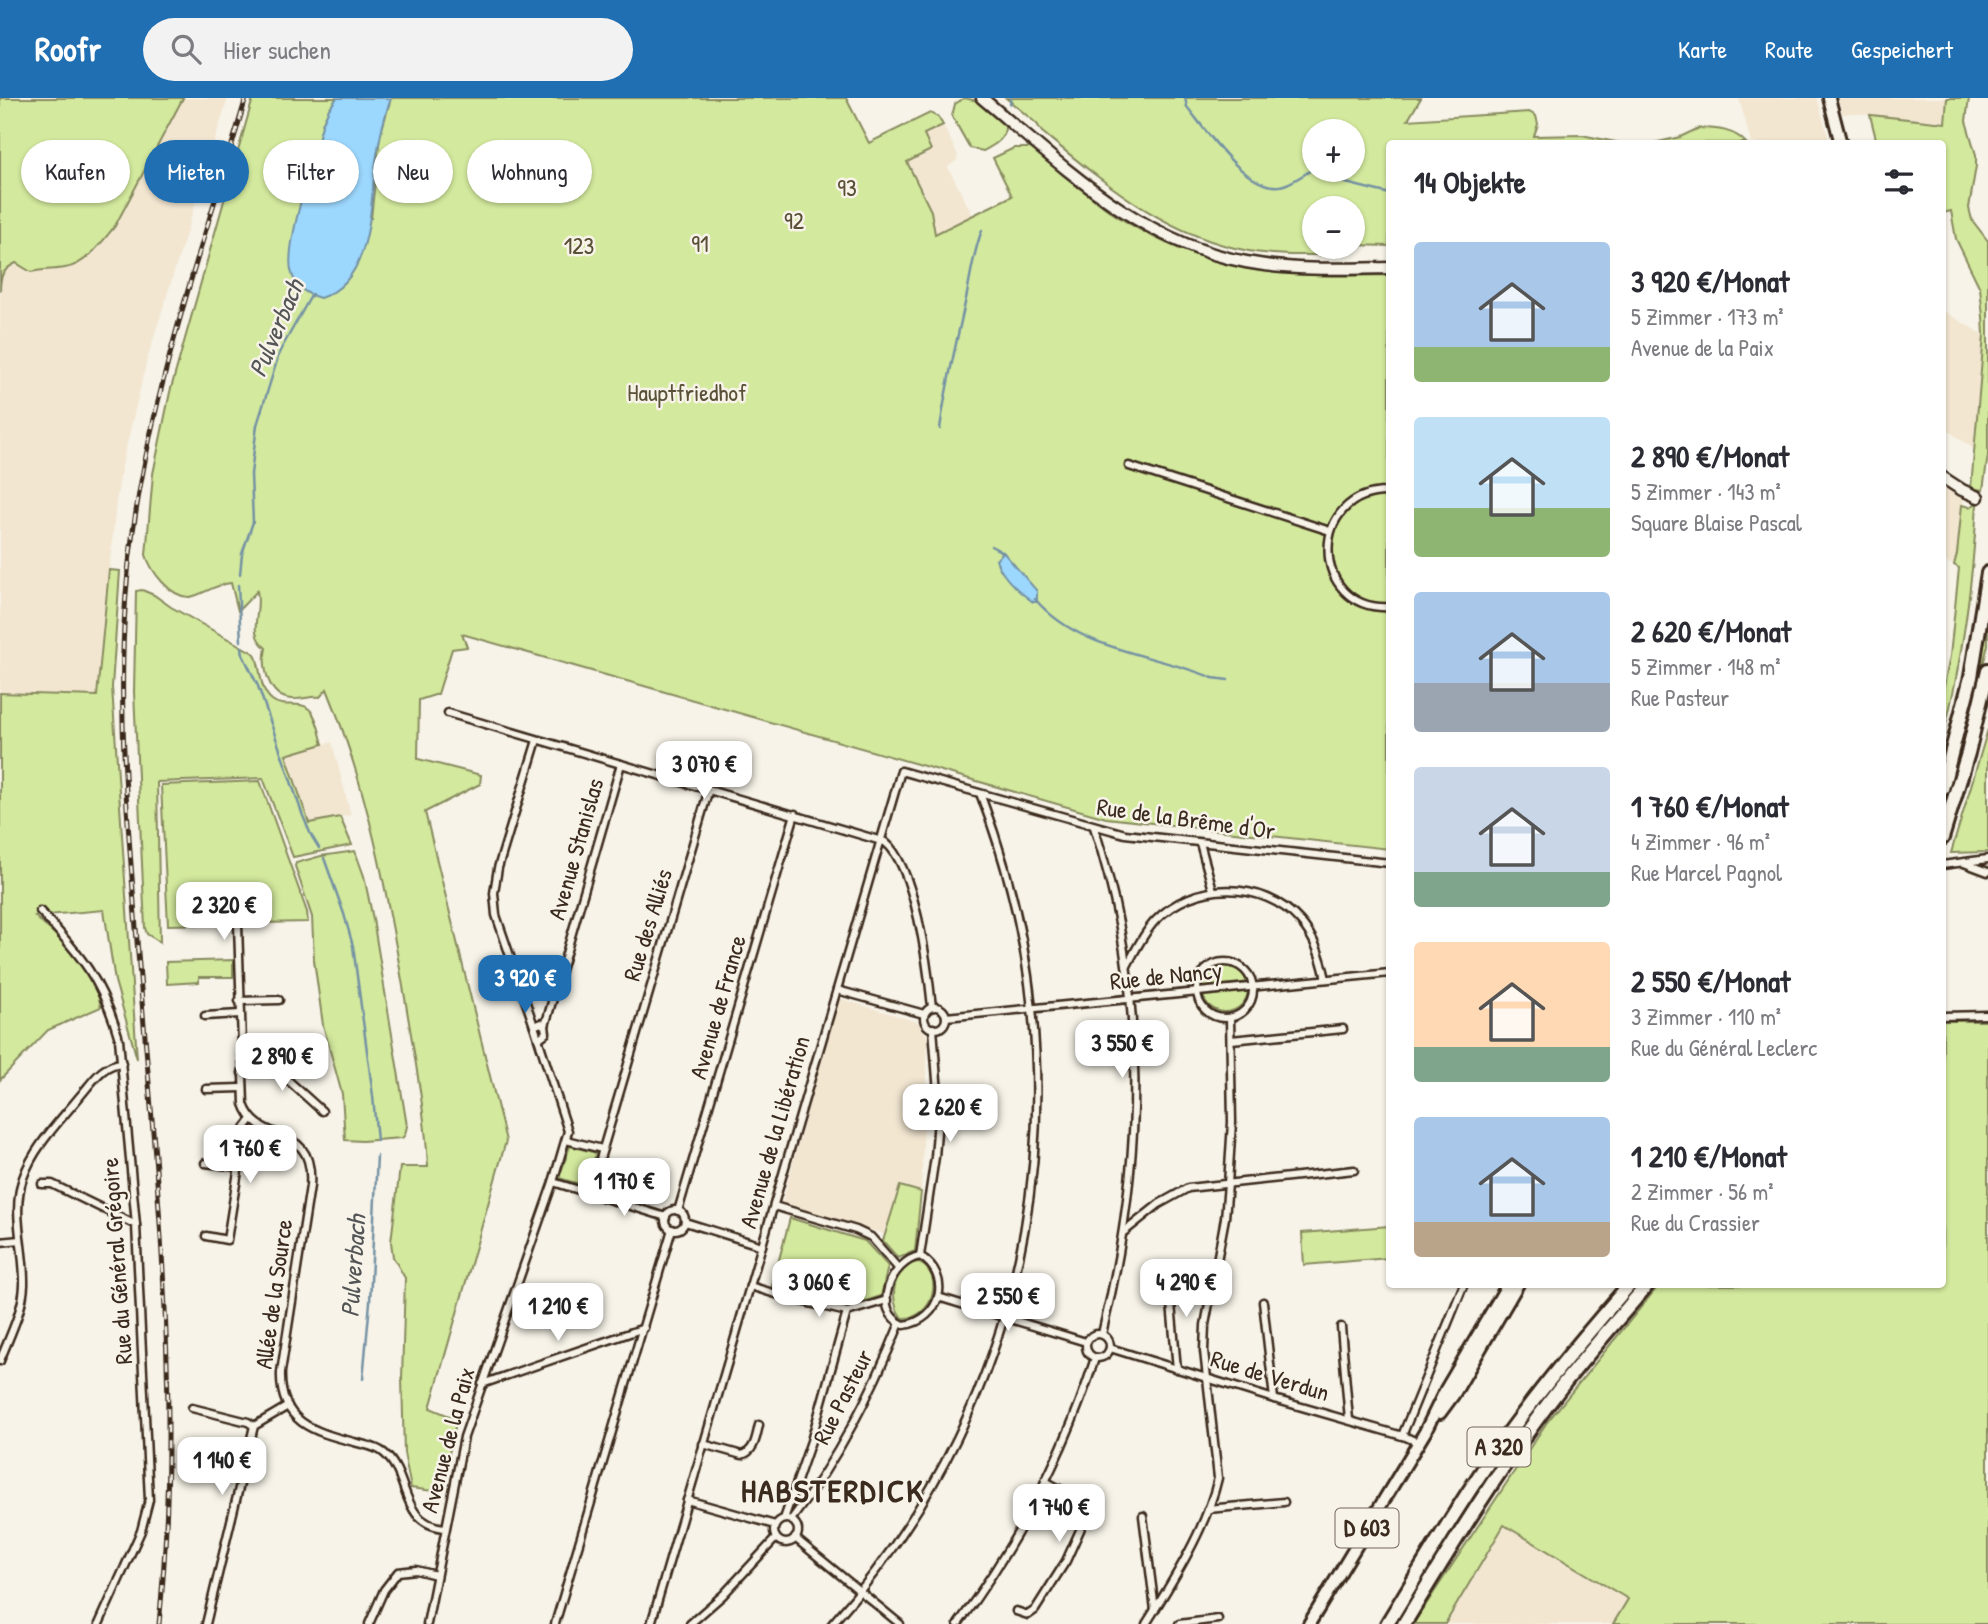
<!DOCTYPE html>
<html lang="de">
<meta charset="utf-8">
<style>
:root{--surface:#fff;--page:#f2f2f3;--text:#2b2b33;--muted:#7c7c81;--accent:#1f6fb2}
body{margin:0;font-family:"Patrick Hand",sans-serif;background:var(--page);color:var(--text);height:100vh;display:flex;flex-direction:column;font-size:26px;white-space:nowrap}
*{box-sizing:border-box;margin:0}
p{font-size:23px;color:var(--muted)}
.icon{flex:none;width:38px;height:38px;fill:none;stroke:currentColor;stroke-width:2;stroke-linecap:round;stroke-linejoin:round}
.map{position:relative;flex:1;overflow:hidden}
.panel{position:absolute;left:1386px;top:42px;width:560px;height:1148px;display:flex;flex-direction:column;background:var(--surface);border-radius:7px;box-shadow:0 2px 5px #0004}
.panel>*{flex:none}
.top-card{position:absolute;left:21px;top:42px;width:665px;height:63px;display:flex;gap:14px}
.buttons{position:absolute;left:1302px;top:21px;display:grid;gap:14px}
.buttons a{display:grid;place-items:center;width:63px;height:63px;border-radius:50%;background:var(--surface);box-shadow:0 2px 5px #0004;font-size:35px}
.price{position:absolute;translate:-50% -60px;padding:0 16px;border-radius:14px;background:#fff;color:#222;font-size:23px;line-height:46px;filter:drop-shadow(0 2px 4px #0008)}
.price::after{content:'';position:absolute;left:50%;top:42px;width:21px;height:16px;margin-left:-10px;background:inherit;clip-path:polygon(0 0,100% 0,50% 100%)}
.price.on{background:var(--accent);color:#fff}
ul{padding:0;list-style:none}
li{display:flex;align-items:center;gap:21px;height:175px;padding:0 28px}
li span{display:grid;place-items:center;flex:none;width:196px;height:140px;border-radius:7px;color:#555}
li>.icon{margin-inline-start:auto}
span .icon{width:84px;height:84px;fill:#fffc;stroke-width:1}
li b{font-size:30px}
h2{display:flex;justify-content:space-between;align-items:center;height:84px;padding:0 28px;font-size:30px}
.pill{padding:0 24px;border-radius:32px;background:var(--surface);box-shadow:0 2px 5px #0004;font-size:24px;line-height:63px}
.pill.on{background:var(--accent);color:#fff}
header{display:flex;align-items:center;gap:42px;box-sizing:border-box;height:98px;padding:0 35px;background:var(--accent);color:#fff}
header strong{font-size:33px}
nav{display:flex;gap:38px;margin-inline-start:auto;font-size:24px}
.search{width:490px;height:63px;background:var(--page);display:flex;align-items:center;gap:18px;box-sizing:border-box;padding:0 24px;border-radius:38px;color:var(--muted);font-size:26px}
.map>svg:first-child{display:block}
.built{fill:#f2e6d1}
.green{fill:#d3e99d;stroke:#878a5e;stroke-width:2;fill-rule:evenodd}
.water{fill:#9cd7fd;stroke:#7592a4;stroke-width:2}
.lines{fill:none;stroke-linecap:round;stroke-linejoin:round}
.stream{stroke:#7592a4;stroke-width:2.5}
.street-casing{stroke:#3b2a1e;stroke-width:11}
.secondary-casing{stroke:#3b2a1e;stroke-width:15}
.primary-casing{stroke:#3b2a1e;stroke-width:16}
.highway-casing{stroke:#3b2a1e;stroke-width:18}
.street{stroke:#f7f3e8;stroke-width:6}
.secondary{stroke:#f7f3e8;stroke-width:10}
.primary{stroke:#f7f3e8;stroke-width:10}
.highway{stroke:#f7f3e8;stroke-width:12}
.rail-casing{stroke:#3b2a1e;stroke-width:5}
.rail{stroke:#f7f3e8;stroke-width:2.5;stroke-dasharray:8;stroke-linecap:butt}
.labels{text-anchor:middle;stroke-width:5;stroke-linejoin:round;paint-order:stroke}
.shield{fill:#f7f3e8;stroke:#73665b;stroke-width:2}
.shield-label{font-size:23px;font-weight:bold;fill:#3b2a1e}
.park-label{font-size:24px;fill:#595037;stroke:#f7f3e8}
.street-label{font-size:24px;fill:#3b2a1e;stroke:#f7f3e8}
.water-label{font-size:26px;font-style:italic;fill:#535556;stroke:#f7f3e8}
.district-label{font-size:32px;font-weight:bold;letter-spacing:2px;fill:#3b2a1e;stroke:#f7f3e8}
</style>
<header>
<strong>Roofr</strong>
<div class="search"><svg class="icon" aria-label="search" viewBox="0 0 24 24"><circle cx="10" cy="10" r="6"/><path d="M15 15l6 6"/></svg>Hier suchen</div>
<nav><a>Karte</a><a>Route</a><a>Gespeichert</a></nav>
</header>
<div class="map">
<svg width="1988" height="1526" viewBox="0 0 1988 1526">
<rect width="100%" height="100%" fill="#f7f3e8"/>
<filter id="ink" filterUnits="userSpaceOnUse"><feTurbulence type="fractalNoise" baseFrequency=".0143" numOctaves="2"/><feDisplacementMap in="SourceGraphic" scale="14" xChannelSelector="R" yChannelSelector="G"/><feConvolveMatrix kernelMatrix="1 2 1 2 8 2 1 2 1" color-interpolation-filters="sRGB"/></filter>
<g filter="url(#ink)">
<g class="built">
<path d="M 183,0 L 228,0 L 147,262 L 122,367 L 116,405 L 97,598 L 0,595 L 0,178 L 7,169 L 16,165 L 32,174 L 45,170 L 66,170 L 115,128 Z"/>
<path d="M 1739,0 L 1817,0 L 1830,45 L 1751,45 Z"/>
<path d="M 1838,0 L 1947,0 L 1945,25 L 1851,15 L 1842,16 Z"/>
<path d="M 943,27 L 958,57 L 957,62 L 948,69 L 973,118 L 935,136 L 925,99 L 907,64 L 931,52 L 923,36 Z"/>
<path d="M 1942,212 L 1984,237 L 1974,351 L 1943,329 Z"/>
<path d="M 1942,386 L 1964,400 L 1957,456 L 1954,467 L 1943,463 Z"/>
<path d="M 332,644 L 351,717 L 309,726 L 286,657 Z"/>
<path d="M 838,900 L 918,924 L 928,940 L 921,1094 L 900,1089 L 884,1136 L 782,1105 Z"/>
<path d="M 1504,1427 L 1628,1501 L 1613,1526 L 1445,1526 Z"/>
</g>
<g class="green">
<path d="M 0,0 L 183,0 L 115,128 C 102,144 86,167 65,170 C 53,172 43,171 31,174 L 16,165 C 2,172 0,178 0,193 Z"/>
<path d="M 253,0 L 337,0 L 329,11 L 323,24 L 297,122 L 371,120 L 380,38 L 391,0 L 846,0 L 869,45 L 930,15 L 938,19 L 943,27 L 924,36 L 931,52 L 907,64 L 931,113 L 935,136 L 1012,98 L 993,60 L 1014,50 L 1030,50 C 1060,70 1085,96 1114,116 C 1205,177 1284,179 1389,177 L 1389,751 L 1106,720 L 462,536 L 467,549 L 452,551 L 438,596 L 419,602 L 418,661 L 481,677 L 480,686 L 425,714 L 506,1043 L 430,1310 L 457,1321 L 440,1394 L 411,1390 L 404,1355 L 402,1281 L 405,1180 L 393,1159 L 391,1144 L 400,1069 L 428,1069 C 425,1012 414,956 405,900 C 387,794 368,691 327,591 L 320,599 C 310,598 301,602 292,601 C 268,600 262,568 266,550 C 246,534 262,517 257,493 L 238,513 L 231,485 C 215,486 201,498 189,499 C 170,499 151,473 146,457 L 153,376 L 170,294 Z"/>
<path d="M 964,0 L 978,3 L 1005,27 C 1006,42 994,47 983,53 L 970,50 L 952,18 L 955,6 Z"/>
<path d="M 1006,0 L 1421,0 L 1408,22 L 1529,14 L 1536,18 L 1538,26 L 1534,38 L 1582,37 L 1620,45 L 1390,46 L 1389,148 L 1353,147 L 1353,110 L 1314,110 L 1314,149 L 1337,149 L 1334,157 C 1306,157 1277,158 1249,153 C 1166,138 1106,86 1042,34 L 1037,26 ZM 1314,33 L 1353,33 L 1353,72 L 1314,72 Z"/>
<path d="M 1947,0 L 1969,0 L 1966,23 L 1976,57 L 1976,68 L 1969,110 L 1972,122 L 1988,143 L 1988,357 L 1983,392 L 1971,390 L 1984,237 L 1983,219 L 1980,190 L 1956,141 L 1951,113 L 1943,115 L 1942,46 L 1877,45 L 1870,17 L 1945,25 Z"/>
<path d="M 1699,30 C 1717,30 1735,32 1746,45 L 1624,45 L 1654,45 L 1680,39 Z"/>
<path d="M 1977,405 C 1973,484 1962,563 1943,639 L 1943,593 L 1950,558 L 1959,470 L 1954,467 L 1957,456 L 1962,407 L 1970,409 Z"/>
<path d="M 109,472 L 120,473 L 112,589 L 137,961 L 115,883 L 104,812 L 35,818 C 42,826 52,833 60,841 C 78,859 96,883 101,909 L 48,932 L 0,982 L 0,595 L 97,598 Z"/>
<path d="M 142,492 L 154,497 L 171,509 L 255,556 C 262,571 258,590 272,602 C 283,611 299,602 309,611 C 317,617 320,637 323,646 L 286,657 L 309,725 L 340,719 L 352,747 L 293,759 L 263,680 L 157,684 L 160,844 L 147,836 L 145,830 L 134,594 L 136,493 Z"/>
<path d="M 1988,517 L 1988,547 L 1947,710 L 1945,707 L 1976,583 Z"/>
<path d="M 1988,631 L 1988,754 L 1951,755 Z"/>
<path d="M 260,683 L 307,814 L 308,824 L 168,827 L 161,687 Z"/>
<path d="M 355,753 L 364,778 L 373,821 L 407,1028 L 405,1037 L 402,1040 L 362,1043 L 345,1042 L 342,996 L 323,927 L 314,862 L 312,819 L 295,768 L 296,765 L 321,758 Z"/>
<path d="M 233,862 L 233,879 L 199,879 L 199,884 L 167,886 L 166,864 Z"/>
<circle cx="1225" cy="891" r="23"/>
<path d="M 1943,923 L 1988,923 L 1988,1526 L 1613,1526 L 1628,1501 L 1504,1427 L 1445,1526 L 1413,1526 L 1547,1324 L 1659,1187 L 1942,1186 Z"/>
<path d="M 570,1048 L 596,1055 L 586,1088 L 559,1080 Z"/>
<path d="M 900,1088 L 921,1094 L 915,1153 L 898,1160 L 883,1143 Z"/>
<path d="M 790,1120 L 865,1143 L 888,1168 L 881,1198 L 847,1209 L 772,1188 Z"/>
<path d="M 1389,1128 L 1389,1160 L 1304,1167 L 1302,1135 Z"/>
<path d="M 918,1164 C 946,1176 933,1222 902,1220 C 888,1203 892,1168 918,1164 Z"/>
</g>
<g class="water">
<path d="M 337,0 L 391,0 C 382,25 377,53 374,79 C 370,121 368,185 320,200 C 305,196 294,187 291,172 C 285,145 315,55 323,24 L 329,11 Z"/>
<path d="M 1003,454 L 1037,493 L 1037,504 L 1033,504 C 1019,494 1002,479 996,462 Z"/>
</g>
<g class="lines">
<g class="stream">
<path d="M 1185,0 L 1187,9 C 1207,33 1249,98 1284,87 C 1294,84 1304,76 1313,71 L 1338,83 L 1390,96"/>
<path d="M 1010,6 L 1011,0"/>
<path d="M 940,331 C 946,286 957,242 967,196 C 971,174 974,153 982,132"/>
<path d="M 991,448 L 1004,455"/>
<path d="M 240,476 L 242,456 L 253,424 L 251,376 L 257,327 L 280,253 L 312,196"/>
<path d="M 238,487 L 241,543"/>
<path d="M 1035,501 C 1080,554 1153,555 1213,580 L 1228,582"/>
<path d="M 242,549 L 243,557 L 258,588 L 303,718 L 311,737 L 319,750"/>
<path d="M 324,760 L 344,816 L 353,848 L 373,998 L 377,1043"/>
<path d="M 363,1281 L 370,1204 L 377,1058"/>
</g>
<g class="street-casing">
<g id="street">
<path d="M 1129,368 L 1330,433"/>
<path d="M 1390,394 C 1307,391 1309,514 1390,509"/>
<path d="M 448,615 L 885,744 C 915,768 928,870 932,909"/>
<path d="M 1094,729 C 1149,897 1144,1065 1102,1236"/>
<path d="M 1200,745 L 1213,792"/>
<path d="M 1964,765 L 1988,774"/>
<path d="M 1942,767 L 1988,761"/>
<path d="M 237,797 L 244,1006 C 259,1050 315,1022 310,1088 L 281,1274 C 279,1324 314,1334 354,1344 C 364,1347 376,1348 384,1355 C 411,1378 399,1426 445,1430"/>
<path d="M 40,813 C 80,856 103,883 119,941 L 136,1127 L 149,1402 L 141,1433 L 99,1526"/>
<circle cx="1225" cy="892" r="28"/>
<path d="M 1127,868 C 1135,853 1143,836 1155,823 C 1193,783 1263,781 1300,823 C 1315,840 1321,859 1326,881"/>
<path d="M 837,892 L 924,916"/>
<path d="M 239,903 L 279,902"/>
<circle cx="935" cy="920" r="11"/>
<path d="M 205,918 L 240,916"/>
<path d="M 1942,918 L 1988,917"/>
<path d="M 946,919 L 1390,875"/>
<path d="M 534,928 L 496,817 L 494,795 L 498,770 L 537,642"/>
<path d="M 538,941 L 546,935 L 545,928 L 621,666"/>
<path d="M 1231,942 L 1343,931"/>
<path d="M 242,975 L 280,975 L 322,1013"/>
<path d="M 206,991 L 242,990"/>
<path d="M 566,1042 L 602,1051"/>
<path d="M 205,1065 L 239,1069"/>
<path d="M 553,1084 L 666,1119"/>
<path d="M 42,1086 L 52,1086 L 136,1127"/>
<path d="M 590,1095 L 709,691"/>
<path d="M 774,1108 L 856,1132 L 871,1139 L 898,1170"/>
<circle cx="675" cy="1122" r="10"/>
<path d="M 678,1113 L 795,716"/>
<path d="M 685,1124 L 762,1148"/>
<path d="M 1124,1134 L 1159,1106 L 1188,1090 L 1354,1072"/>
<path d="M 206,1138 L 227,1142 L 245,1030 L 252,1021"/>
<path d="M 0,1144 L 20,1142"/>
<path d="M 920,1158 L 935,1059 L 939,1008 L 933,930"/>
<path d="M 920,1158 C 953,1178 941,1222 904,1227 C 870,1213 891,1163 920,1158 Z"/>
<path d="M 1168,1173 L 1177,1271"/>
<path d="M 750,1188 L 792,1201 L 847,1214 L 887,1202"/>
<path d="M 938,1199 L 1086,1244"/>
<path d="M 1263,1204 L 1274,1301"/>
<path d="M 1341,1229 L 1349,1322"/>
<circle cx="1098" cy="1248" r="12"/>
<path d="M 1110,1250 L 1274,1301 L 1406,1339 L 1419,1345"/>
<path d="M 0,1263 C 9,1239 23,1213 24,1187 C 25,1151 11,1115 23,1080 C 34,1048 60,1023 81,997 C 93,983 103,966 122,965"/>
<path d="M 482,1286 L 644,1230"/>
<path d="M 192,1310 L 248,1324 L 254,1328"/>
<path d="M 1402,1338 L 1464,1186"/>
<path d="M 703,1346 L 742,1357 C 755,1353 756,1339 759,1327"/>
<path d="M 687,1402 L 775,1427"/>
<path d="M 1208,1411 L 1284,1404"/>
<path d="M 1143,1418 L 1155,1512"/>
<circle cx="786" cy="1433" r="12"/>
<path d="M 784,1421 L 811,1343 L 847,1214"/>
<path d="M 791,1422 C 838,1361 871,1296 900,1225"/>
<path d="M 795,1440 L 900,1526"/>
<path d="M 1016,1513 L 1028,1517 L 1035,1512 L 1066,1463 L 1085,1421 L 1080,1402 L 1045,1383"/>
<path d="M 206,1526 L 254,1328 L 288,1308"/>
<path d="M 369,1526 L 384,1492 L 398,1474 L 416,1472 L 436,1477"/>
<path d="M 427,1526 L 464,1339 L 553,1084 L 568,1033 L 534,928 L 541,925 L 545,928"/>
<path d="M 555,1526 L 672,1131"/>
<path d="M 651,1526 L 901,673 L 1125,736 L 1390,765"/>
<path d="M 690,1526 L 723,1497 L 776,1440"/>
<path d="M 832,1526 C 1037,1297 1090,983 981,698"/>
<path d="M 958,1526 C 1017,1446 1065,1355 1095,1260"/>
<path d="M 1146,1526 C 1173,1483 1207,1429 1218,1380 L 1204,1253 L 1205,1227 L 1225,1120 L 1228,1086 L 1232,1024 L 1230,920"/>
<path d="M 1179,1526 L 1218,1521"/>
</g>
</g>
<g class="secondary-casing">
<g id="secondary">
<path d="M 982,0 C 1062,67 1140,145 1246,164 C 1293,173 1341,171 1390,170"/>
<path d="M 1942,379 L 1962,392 L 1978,399"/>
</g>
</g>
<g class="primary-casing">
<g id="primary">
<path d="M 1829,0 L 1841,46"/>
<path d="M 1440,1315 L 1454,1296 L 1518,1186"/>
<path d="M 1309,1526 L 1425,1334 L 1446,1291 L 1508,1186"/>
</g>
</g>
<g class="highway-casing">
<g id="highway">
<path d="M 1942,691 L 1971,579 L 1988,475"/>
<path d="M 1942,740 L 1968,655 L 1988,572"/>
<path d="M 1387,1526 C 1426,1462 1464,1397 1508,1336 C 1546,1284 1587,1235 1630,1186"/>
<path d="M 1404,1526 C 1453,1445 1503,1364 1561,1289 C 1589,1254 1619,1220 1648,1186"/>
</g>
</g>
<use href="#street" class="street"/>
<use href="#secondary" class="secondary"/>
<use href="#primary" class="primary"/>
<use href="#highway" class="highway"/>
<g class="rail-casing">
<path id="rail" d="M 159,1526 C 183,1292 154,1062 136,830 C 128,729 119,628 124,528 C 132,346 195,173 246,0"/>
</g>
<use href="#rail" class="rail"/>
</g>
</g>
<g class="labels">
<g class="shield">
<rect x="1467.5" y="1329.5" width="63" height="39" rx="5"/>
<rect x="1335.5" y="1410.5" width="63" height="39" rx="5"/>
</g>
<g class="shield-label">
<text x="1499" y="1357">A 320</text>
<text x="1367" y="1438">D 603</text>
</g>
<g class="park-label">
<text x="847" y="98">93</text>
<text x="794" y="131">92</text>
<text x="700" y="154">91</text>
<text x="579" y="156">123</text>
<text x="687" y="303">Hauptfriedhof</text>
</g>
<g class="street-label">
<text transform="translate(1186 721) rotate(8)" y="8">Rue de la Brême d'Or</text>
<text transform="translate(576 751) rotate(-74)" y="8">Avenue Stanislas</text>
<text transform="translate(648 827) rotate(-73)" y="8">Rue des Alliés</text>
<text transform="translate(1166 878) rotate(-6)" y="8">Rue de Nancy</text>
<text transform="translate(718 909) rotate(-74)" y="8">Avenue de France</text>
<text transform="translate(775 1034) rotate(-74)" y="8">Avenue de la Libération</text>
<text transform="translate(117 1163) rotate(-94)" y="8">Rue du Général Grégoire</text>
<text transform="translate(274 1196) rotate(-82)" y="8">Allée de la Source</text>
<text transform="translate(1270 1278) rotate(17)" y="8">Rue de Verdun</text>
<text transform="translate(843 1299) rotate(-63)" y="8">Rue Pasteur</text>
<text transform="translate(448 1342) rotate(-75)" y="8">Avenue de la Paix</text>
</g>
<g class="water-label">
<text transform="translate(276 230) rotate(-67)" y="9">Pulverbach</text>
<text transform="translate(353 1168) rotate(-86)" y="9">Pulverbach</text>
</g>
<g class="district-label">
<text x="833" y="1404">HABSTERDICK</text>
</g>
</g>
</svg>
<div class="buttons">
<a>+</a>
<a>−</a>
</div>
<b class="price" style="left:704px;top:703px">3 070 €</b>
<b class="price" style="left:224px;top:844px">2 320 €</b>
<b class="price on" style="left:525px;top:917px">3 920 €</b>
<b class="price" style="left:1122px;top:982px">3 550 €</b>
<b class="price" style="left:282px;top:995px">2 890 €</b>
<b class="price" style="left:950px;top:1046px">2 620 €</b>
<b class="price" style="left:250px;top:1087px">1 760 €</b>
<b class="price" style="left:624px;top:1120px">1 170 €</b>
<b class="price" style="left:819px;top:1221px">3 060 €</b>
<b class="price" style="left:1186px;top:1221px">4 290 €</b>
<b class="price" style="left:1008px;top:1235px">2 550 €</b>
<b class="price" style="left:558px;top:1245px">1 210 €</b>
<b class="price" style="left:222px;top:1399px">1 140 €</b>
<b class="price" style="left:1059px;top:1446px">1 740 €</b>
<div class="top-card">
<a class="pill">Kaufen</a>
<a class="pill on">Mieten</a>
<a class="pill">Filter</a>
<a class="pill">Neu</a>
<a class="pill">Wohnung</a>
</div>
<section class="panel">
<h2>14 Objekte<svg class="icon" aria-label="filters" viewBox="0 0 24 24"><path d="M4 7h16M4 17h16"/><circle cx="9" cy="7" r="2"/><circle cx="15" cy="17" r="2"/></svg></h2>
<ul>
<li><span style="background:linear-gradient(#a9c7e8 75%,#8fb573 0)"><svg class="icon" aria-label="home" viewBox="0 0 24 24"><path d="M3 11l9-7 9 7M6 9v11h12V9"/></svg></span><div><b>3 920 €/Monat</b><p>5 Zimmer · 173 m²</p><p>Avenue de la Paix</p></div></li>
<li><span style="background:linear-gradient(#bfe0f5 65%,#8fb573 0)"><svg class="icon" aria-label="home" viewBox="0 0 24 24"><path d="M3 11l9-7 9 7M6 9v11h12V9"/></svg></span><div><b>2 890 €/Monat</b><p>5 Zimmer · 143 m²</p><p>Square Blaise Pascal</p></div></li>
<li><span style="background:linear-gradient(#a9c7e8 65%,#9aa5b1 0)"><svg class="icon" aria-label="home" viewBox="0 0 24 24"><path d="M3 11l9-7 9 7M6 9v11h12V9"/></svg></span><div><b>2 620 €/Monat</b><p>5 Zimmer · 148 m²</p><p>Rue Pasteur</p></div></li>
<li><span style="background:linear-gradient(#c9d6e8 75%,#7fa58c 0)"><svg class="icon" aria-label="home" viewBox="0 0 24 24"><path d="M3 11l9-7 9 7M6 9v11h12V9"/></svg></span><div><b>1 760 €/Monat</b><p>4 Zimmer · 96 m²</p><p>Rue Marcel Pagnol</p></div></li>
<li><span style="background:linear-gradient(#ffd9b3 75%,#7fa58c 0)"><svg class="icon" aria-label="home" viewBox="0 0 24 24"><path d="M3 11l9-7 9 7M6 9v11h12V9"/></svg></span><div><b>2 550 €/Monat</b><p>3 Zimmer · 110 m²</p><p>Rue du Général Leclerc</p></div></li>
<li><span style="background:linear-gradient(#a9c7e8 75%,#b9a48a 0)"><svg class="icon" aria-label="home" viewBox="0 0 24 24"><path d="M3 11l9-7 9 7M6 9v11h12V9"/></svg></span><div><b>1 210 €/Monat</b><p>2 Zimmer · 56 m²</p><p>Rue du Crassier</p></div></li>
</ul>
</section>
</div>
